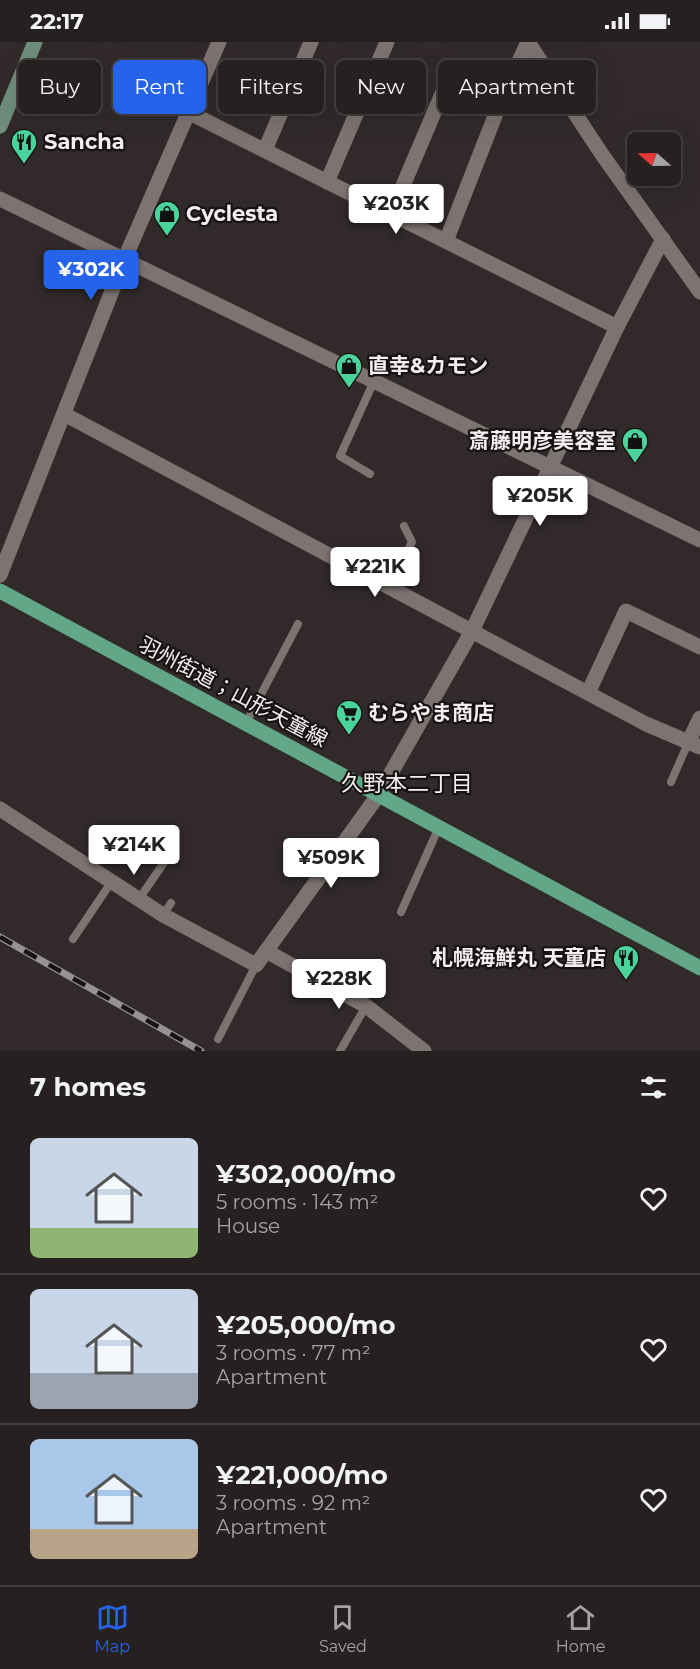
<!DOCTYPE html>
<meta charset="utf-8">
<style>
:root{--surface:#262020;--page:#322d2d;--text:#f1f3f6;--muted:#a4a3a5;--line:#423e3e;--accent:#2563eb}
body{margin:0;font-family:Montserrat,"Noto Sans JP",sans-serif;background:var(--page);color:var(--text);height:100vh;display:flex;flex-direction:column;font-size:22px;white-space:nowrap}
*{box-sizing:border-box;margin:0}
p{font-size:20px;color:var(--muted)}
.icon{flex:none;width:33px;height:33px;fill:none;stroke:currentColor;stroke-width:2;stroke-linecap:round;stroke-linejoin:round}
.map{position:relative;height:1009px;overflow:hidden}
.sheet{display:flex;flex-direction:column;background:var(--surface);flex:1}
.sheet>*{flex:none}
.banner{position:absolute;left:18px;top:18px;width:664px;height:54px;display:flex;gap:12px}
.needle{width:39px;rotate:290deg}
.controls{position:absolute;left:627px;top:90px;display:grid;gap:12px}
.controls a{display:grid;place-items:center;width:54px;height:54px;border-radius:9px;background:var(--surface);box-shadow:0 6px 24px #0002,0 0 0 2px var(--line);font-size:30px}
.price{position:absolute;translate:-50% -51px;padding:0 14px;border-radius:6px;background:#fff;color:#222;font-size:20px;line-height:39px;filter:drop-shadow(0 2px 3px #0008)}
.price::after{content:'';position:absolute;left:50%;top:36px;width:18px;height:14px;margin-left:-9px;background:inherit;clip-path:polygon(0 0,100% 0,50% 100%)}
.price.on{background:var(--accent);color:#fff}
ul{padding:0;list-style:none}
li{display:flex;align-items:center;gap:18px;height:150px;padding:0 30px}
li+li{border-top:2px solid var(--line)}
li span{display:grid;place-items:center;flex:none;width:168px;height:120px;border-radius:9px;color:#555}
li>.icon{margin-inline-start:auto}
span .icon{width:72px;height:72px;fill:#fffc;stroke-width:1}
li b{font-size:26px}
h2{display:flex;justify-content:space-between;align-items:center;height:72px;padding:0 30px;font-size:26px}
.pill{padding:0 21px;border-radius:9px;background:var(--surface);box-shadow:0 6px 24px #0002,0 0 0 2px var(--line);font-size:21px;line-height:54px}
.pill.on{background:var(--accent);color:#fff}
.status{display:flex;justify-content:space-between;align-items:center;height:42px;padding:0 30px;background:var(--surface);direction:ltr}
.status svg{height:16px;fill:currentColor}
.tab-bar{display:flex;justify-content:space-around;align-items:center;height:84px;border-top:2px solid var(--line);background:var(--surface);font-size:16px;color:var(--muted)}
.tab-bar a{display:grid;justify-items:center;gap:3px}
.tab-bar .on{color:var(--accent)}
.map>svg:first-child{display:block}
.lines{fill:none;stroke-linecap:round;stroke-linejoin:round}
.lane{stroke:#7d7372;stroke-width:8}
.street{stroke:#7d7372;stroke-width:15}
.secondary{stroke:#6f8d7d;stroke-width:15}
.primary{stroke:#61a788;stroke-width:15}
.rail-casing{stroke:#979191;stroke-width:7}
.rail{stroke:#171313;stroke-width:4.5;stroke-dasharray:14;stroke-linecap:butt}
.labels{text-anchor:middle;stroke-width:4.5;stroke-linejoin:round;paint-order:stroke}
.poi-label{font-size:21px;font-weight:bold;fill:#f4efef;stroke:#171313;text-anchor:start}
.street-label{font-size:21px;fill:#f4efef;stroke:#171313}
.neighbourhood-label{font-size:22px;fill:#f4efef;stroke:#171313}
</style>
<div class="status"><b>22:17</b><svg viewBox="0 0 49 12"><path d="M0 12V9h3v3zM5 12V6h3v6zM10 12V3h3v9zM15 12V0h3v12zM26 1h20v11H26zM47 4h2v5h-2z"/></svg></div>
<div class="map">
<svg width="700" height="1009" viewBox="0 0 700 1009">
<rect width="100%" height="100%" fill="#322a2a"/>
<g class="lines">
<g class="lane">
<path d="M 370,432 L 340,414 L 374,339"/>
<path d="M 389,545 L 412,500 L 404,484"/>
<path d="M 246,681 L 298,582"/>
<path d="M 671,740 L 688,701"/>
<path d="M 139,857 L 174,806"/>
<path d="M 401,870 L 439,785"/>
<path d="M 163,873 L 171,861"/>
<path d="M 73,897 L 112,839"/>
<path d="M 218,997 L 256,923"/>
<path d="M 340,1009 L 366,964"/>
</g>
<g class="street">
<path d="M 528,0 L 601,111 L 700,250"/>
<path d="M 190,71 L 617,285"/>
<path d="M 265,108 L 311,0"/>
<path d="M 327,140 L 387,0"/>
<path d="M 0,157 L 700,498"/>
<path d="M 391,172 L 450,33 L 502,56"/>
<path d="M 446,199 L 502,56 L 528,0"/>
<path d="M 64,372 L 646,682 L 700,705"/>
<path d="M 0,533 L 125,216 L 219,0"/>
<path d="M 588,651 L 626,569 L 700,605"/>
<path d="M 688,701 L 700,676"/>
<path d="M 0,767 L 163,873 L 256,923 L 379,752 L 472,589 L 617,285 L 663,197"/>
<path d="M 266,909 L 366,964 L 424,1009"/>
</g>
<path class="secondary" d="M 0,84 L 35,0"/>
<path class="primary" d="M 0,549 L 700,926"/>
<g class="rail-casing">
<path id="rail" d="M 0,895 L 201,1009"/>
</g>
<use href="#rail" class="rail"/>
</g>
<defs>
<g id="restaurant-pin" transform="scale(1.35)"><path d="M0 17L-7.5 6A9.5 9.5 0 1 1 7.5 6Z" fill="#4ad49c" stroke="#171313"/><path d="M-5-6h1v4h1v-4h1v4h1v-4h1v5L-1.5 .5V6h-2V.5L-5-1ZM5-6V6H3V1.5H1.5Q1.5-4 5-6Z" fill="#111"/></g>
<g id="shop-pin" transform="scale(1.35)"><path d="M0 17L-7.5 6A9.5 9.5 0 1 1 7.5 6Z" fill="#4ad49c" stroke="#171313"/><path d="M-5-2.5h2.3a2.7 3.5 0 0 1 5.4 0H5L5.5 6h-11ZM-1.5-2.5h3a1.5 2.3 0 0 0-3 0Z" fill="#111"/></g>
<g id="supermarket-pin" transform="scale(1.35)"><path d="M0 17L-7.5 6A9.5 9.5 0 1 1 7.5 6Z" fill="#4ad49c" stroke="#171313"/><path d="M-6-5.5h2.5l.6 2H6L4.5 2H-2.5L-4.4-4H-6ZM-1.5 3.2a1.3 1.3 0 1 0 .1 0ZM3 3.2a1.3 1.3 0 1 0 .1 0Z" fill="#111"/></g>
</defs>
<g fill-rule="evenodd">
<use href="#restaurant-pin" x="24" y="100"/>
<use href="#shop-pin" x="167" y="172"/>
<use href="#shop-pin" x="349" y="324"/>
<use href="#shop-pin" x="635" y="399"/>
<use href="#supermarket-pin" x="349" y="671"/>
<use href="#restaurant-pin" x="626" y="916"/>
</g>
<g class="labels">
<g class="poi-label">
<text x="44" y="107">Sancha</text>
<text x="186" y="179">Cyclesta</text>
<text x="368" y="331">直幸&amp;カモン</text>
<text x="616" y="406" text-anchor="end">斎藤明彦美容室</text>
<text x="368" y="678">むらやま商店</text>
<text x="606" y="923" text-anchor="end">札幌海鮮丸 天童店</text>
</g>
<g class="street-label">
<text transform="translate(233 650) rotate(28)" y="7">羽州街道；山形天童線</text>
</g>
<g class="neighbourhood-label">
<text x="407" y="749">久野本二丁目</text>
</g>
</g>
</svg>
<div class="controls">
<a><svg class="needle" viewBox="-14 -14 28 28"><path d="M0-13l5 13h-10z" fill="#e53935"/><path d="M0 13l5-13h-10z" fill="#a4a3a5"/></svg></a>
</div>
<b class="price" style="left:396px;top:193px">¥203K</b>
<b class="price on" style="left:91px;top:259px">¥302K</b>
<b class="price" style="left:540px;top:485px">¥205K</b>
<b class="price" style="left:375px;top:556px">¥221K</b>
<b class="price" style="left:134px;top:834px">¥214K</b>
<b class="price" style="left:331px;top:847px">¥509K</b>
<b class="price" style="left:339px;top:968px">¥228K</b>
<div class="banner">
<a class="pill">Buy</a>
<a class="pill on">Rent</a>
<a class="pill">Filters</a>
<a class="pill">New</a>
<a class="pill">Apartment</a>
</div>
</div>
<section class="sheet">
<h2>7 homes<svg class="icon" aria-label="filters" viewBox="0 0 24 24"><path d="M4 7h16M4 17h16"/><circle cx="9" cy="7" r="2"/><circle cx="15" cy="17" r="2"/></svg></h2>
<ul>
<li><span style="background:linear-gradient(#c9d6e8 75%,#8fb573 0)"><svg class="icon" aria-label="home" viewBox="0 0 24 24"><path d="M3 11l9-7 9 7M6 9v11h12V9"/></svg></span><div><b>¥302,000/mo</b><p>5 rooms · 143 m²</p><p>House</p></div><svg class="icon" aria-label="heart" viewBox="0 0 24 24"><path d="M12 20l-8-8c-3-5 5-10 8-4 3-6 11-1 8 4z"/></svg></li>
<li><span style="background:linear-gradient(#c9d6e8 70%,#9aa5b1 0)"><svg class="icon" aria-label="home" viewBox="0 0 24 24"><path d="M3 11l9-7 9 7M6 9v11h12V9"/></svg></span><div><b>¥205,000/mo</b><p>3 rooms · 77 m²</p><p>Apartment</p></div><svg class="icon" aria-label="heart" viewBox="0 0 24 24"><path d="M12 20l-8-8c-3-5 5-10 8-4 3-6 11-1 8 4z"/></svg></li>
<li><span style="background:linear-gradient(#a9c7e8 75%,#b9a48a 0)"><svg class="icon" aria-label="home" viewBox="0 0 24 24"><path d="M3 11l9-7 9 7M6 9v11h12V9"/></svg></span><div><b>¥221,000/mo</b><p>3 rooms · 92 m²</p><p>Apartment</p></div><svg class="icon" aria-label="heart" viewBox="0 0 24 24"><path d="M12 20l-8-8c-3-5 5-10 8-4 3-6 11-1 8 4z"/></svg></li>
</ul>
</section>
<nav class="tab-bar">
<a class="on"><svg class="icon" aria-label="map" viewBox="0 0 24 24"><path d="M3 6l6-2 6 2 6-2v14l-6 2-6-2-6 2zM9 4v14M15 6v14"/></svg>Map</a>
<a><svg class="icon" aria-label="saved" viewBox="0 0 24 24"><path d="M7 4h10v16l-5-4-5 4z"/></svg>Saved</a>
<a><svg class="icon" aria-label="home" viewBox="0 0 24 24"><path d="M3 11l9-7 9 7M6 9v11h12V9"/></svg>Home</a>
</nav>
